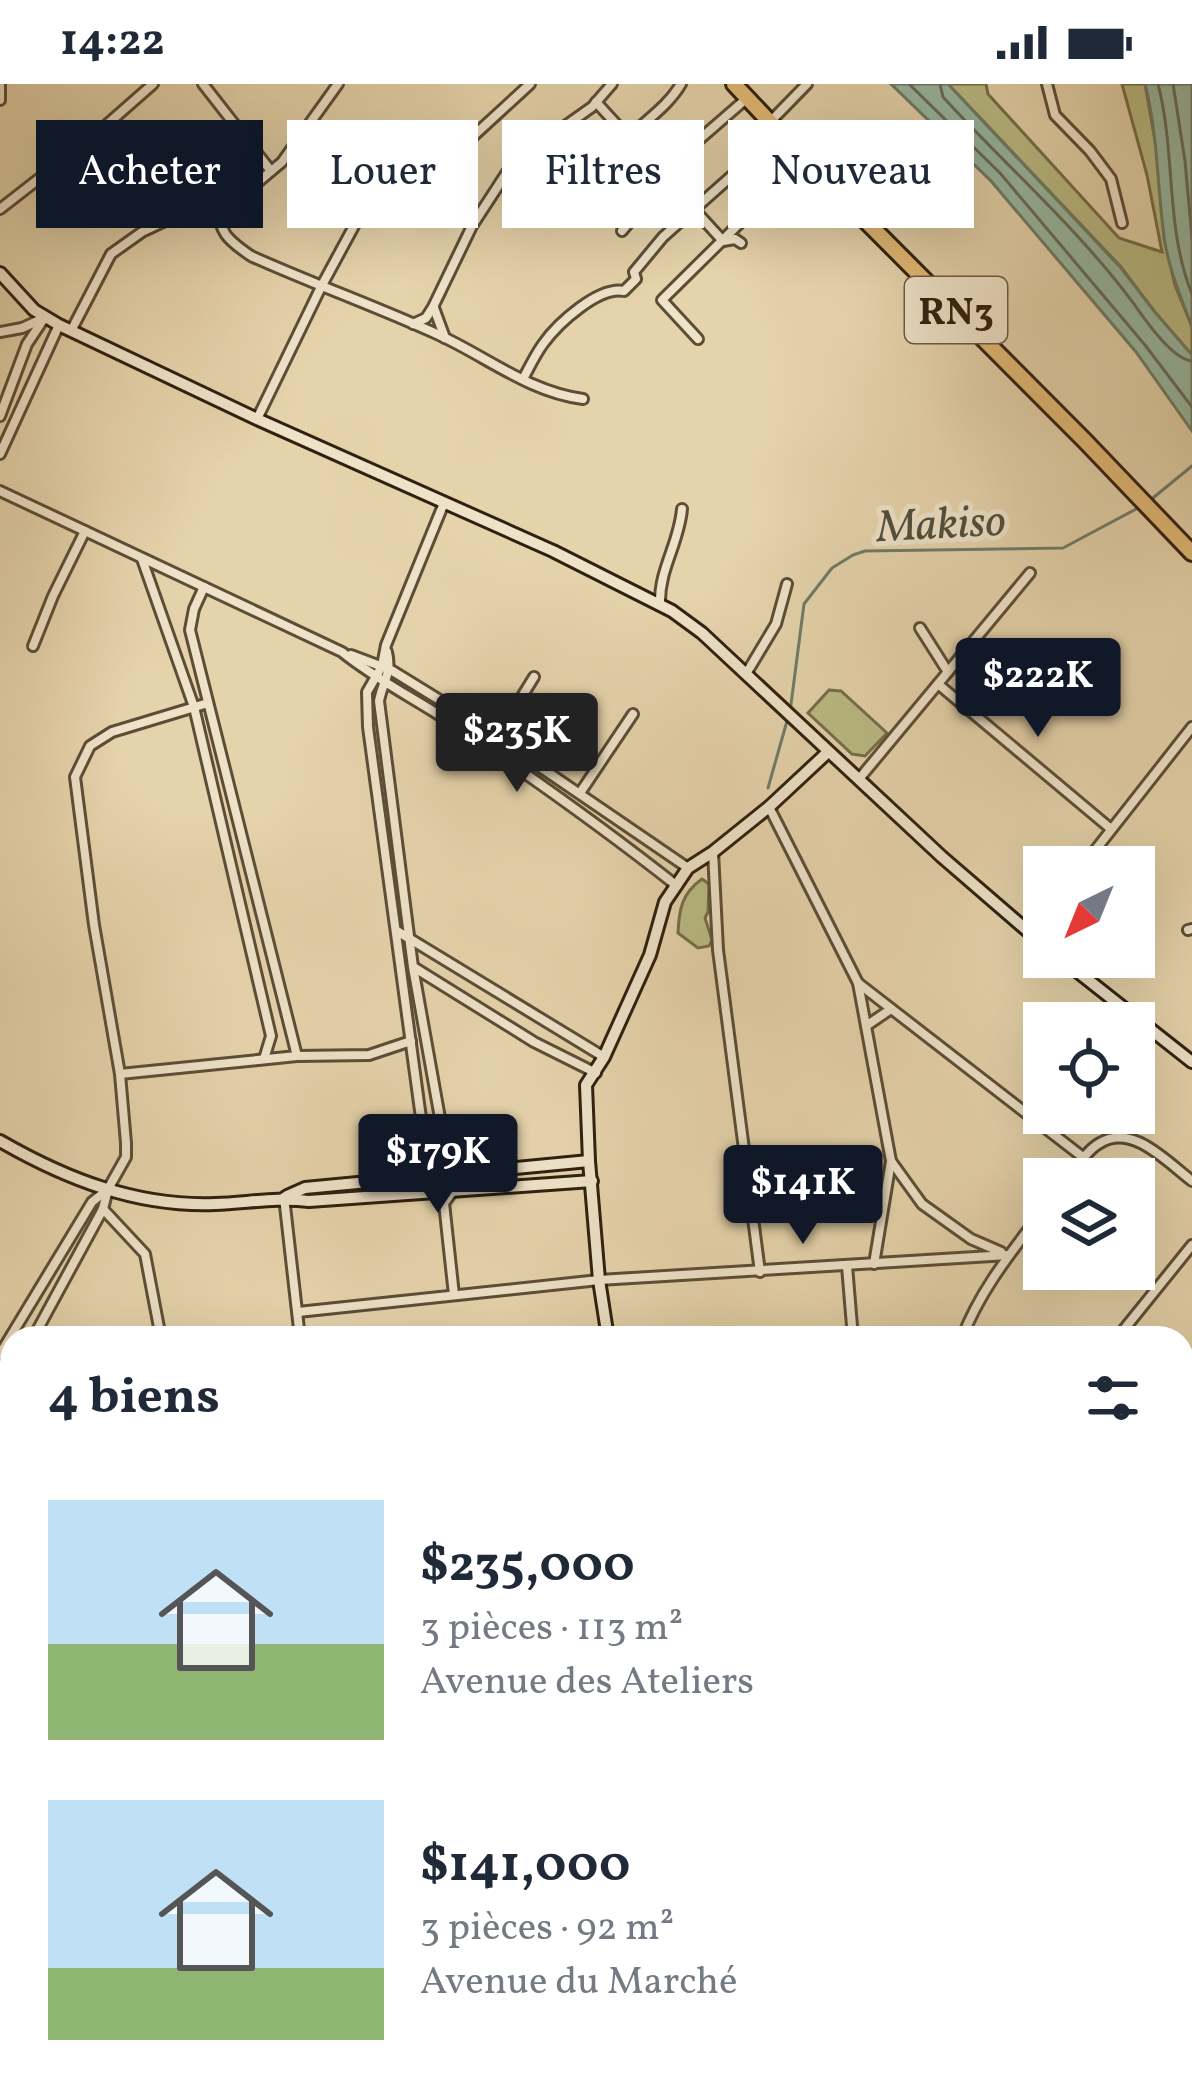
<!DOCTYPE html>
<html lang="fr">
<meta charset="utf-8">
<style>
:root{--surface:#fff;--page:#f6f6f7;--text:#1f2937;--muted:#747a83;--accent:#111827}
body{margin:0;font-family:Vollkorn,serif;background:var(--page);color:var(--text);height:100vh;display:flex;flex-direction:column;font-size:45px;white-space:nowrap}
*{box-sizing:border-box;margin:0}
p{font-size:39px;color:var(--muted)}
.icon{flex:none;width:66px;height:66px;fill:none;stroke:currentColor;stroke-width:2;stroke-linecap:round;stroke-linejoin:round}
.map{position:relative;flex:1;overflow:hidden}
.panel{position:absolute;left:0px;top:1242px;width:1194px;height:771px;display:flex;flex-direction:column;background:var(--surface);border-radius:36px 36px 0 0;box-shadow:0 12px 48px #0002}
.panel>*{flex:none}
.guide{position:absolute;left:36px;top:36px;width:1122px;height:108px;display:flex;gap:24px}
.needle{width:78px;rotate:223deg}
.buttons{position:absolute;left:1023px;top:762px;display:grid;gap:24px}
.buttons a{display:grid;place-items:center;width:132px;height:132px;border-radius:0px;background:var(--surface);box-shadow:0 12px 48px #0002;font-size:60px}
.price{position:absolute;translate:-50% -102px;padding:0 27px;border-radius:12px;background:var(--accent);color:#fff;font-size:39px;line-height:78px;filter:drop-shadow(0 3px 6px #0008)}
.price::after{content:'';position:absolute;left:50%;top:72px;width:36px;height:27px;margin-left:-18px;background:inherit;clip-path:polygon(0 0,100% 0,50% 100%)}
.price.on{background:#222;color:#fff}
ul{padding:0;list-style:none}
li{display:flex;align-items:center;gap:36px;height:300px;padding:0 48px}
li span{display:grid;place-items:center;flex:none;width:336px;height:240px;border-radius:0px;color:#555}
li>.icon{margin-inline-start:auto}
span .icon{width:144px;height:144px;fill:#fffc;stroke-width:1}
li b{font-size:51px}
h2{display:flex;justify-content:space-between;align-items:center;height:144px;padding:0 48px;font-size:51px}
.chip{padding:0 42px;border-radius:0px;background:var(--surface);box-shadow:0 12px 48px #0002;font-size:42px;line-height:108px}
.chip.on{background:var(--accent);color:#fff}
.status{display:flex;justify-content:space-between;align-items:center;height:84px;padding:0 60px;background:var(--surface);direction:ltr}
.status svg{height:33px;fill:currentColor}
.map>svg:first-child{display:block}
.green{fill:#babb85;stroke:#756e4a;stroke-width:3}
.water{fill:#97b9a4;stroke:#6e7c68;stroke-width:3}
.lines{fill:none;stroke-linecap:round;stroke-linejoin:round}
.shore{stroke:#646c5a;stroke-width:3}
.stream{stroke:#6e7c68;stroke-width:3}
.street-casing{stroke:#5d4d36;stroke-width:14}
.secondary-casing{stroke:#30200f;stroke-width:16}
.highway-casing{stroke:#30200f;stroke-width:20}
.street{stroke:#eee2c8;stroke-width:8}
.secondary{stroke:#eee2c8;stroke-width:10}
.highway{stroke:#e2ba76;stroke-width:14}
.labels{text-anchor:middle;stroke-width:10;stroke-linejoin:round;paint-order:stroke}
.shield{fill:#eee2c8;stroke:#695a46;stroke-width:3}
.shield-label{font-size:39px;font-weight:bold;fill:#30200f}
.water-label{font-size:45px;font-style:italic;fill:#4f4e3c;stroke:#eee2c8}
</style>
<div class="status"><b>14:22</b><svg viewBox="0 0 49 12"><path d="M0 12V9h3v3zM5 12V6h3v6zM10 12V3h3v9zM15 12V0h3v12zM26 1h20v11H26zM47 4h2v5h-2z"/></svg></div>
<div class="map">
<svg width="1192" height="2011" viewBox="0 0 1192 2011">
<rect width="100%" height="100%" fill="#e5d3ab"/>
<filter id="stains"><feTurbulence type="fractalNoise" baseFrequency=".00167" numOctaves="4"/><feColorMatrix values="0 0 0 0 .2 0 0 0 0 .09 0 0 0 0 .02 0 0 0 .5 -.17"/></filter>
<radialGradient id="worn" r=".72"><stop offset=".6" stop-color="#630" stop-opacity="0"/><stop offset="1" stop-color="#630" stop-opacity=".3"/></radialGradient>
<g class="green">
<path d="M 948,0 L 986,0 L 988,10 L 1119,154 L 1162,168 L 1147,91 L 1122,0 L 1145,0 L 1159,79 L 1164,154 L 1175,201 L 1192,243 L 1192,271 L 1154,227 L 1121,183 Z"/>
<path d="M 829,606 L 841,607 L 887,649 L 865,672 L 852,670 L 808,629 Z"/>
<path d="M 702,795 L 709,800 L 708,828 L 705,834 L 712,856 L 709,862 L 698,864 L 678,849 C 679,825 682,809 702,795 Z"/>
</g>
<g class="water">
<path d="M 891,0 L 948,0 L 1121,184 L 1154,227 L 1192,271 L 1192,347 L 1136,268 L 991,97 Z"/>
<path d="M 1145,0 L 1192,0 L 1192,243 C 1181,213 1168,184 1164,152 C 1157,101 1158,50 1145,0 Z"/>
</g>
<g class="lines">
<g class="shore">
<path d="M 909,0 L 1000,89 L 1145,261 L 1192,323"/>
<path d="M 940,0 L 943,13 C 1006,82 1078,144 1134,220 C 1146,237 1172,275 1192,277"/>
<path d="M 1158,0 C 1176,69 1165,144 1192,210"/>
<path d="M 1173,0 L 1185,77 L 1192,154"/>
</g>
<g class="stream">
<path d="M 1148,418 L 1192,382"/>
<path d="M 790,628 L 804,520 L 832,484 L 853,471 L 865,467 L 1063,464 L 1140,423"/>
<path d="M 768,704 L 787,637"/>
</g>
<g class="street-casing">
<g id="street">
<path d="M 203,0 L 271,87"/>
<path d="M 1047,0 L 1055,31 L 1090,67 L 1111,95 L 1122,139"/>
<path d="M 0,2 L 0,16"/>
<path d="M 596,18 L 723,157 L 735,155 L 741,159"/>
<path d="M 771,37 L 807,0"/>
<path d="M 216,118 C 220,149 226,155 251,172 C 313,200 378,223 439,251 C 487,273 529,308 583,315"/>
<path d="M 0,125 L 95,51 L 153,0"/>
<path d="M 526,129 C 567,103 605,75 641,42 C 656,29 671,17 681,0"/>
<path d="M 622,147 L 644,121 L 641,108 L 648,100 L 746,15"/>
<path d="M 434,224 L 445,254"/>
<path d="M 413,240 L 426,234 L 433,223 L 472,142 L 513,79 L 592,23 L 612,0"/>
<path d="M 71,247 L 111,170 L 142,148 L 210,116 L 216,118 L 257,99 L 282,78 L 338,0"/>
<path d="M 0,248 L 22,244 L 44,234"/>
<path d="M 698,255 L 662,216 L 751,128 L 764,129 L 816,89"/>
<path d="M 523,295 C 529,284 535,271 543,260 C 558,239 599,202 624,207 L 636,195 L 634,188 L 663,153 L 780,49"/>
<path d="M 0,332 L 27,260 L 45,233"/>
<path d="M 257,335 L 321,203 L 367,118 L 431,91 L 530,0"/>
<path d="M 0,370 L 59,241"/>
<path d="M 0,407 L 342,568 C 379,598 420,617 459,644 C 533,694 606,746 677,802"/>
<path d="M 444,419 L 386,561 L 382,582 L 367,608 L 368,643 L 429,1093 L 432,1109 L 444,1119"/>
<path d="M 142,475 L 194,623 L 271,952 L 264,975"/>
<path d="M 204,503 L 194,525 L 190,546 L 297,972"/>
<path d="M 660,520 C 659,485 679,460 682,425"/>
<path d="M 920,544 L 948,588"/>
<path d="M 33,562 L 53,512 L 85,447"/>
<path d="M 387,568 C 392,591 383,596 379,617 L 413,883 L 453,1107 L 444,1119 L 454,1211"/>
<path d="M 351,571 L 391,586 L 464,631 L 688,784"/>
<path d="M 746,590 L 776,540 L 787,500"/>
<path d="M 938,600 L 1111,745"/>
<path d="M 497,653 L 534,593"/>
<path d="M 859,695 L 1030,489"/>
<path d="M 580,709 L 633,630"/>
<path d="M 769,723 L 858,899 L 891,1077 L 922,1120 L 971,1155 L 1001,1168"/>
<path d="M 713,768 L 718,866 L 760,1188"/>
<path d="M 1082,783 L 1192,643"/>
<path d="M 1188,846 L 1192,845"/>
<path d="M 397,847 L 604,973"/>
<path d="M 1030,848 L 1044,831"/>
<path d="M 415,884 L 534,958 L 596,989"/>
<path d="M 858,899 L 1084,1074"/>
<path d="M 866,942 L 891,925"/>
<path d="M 120,990 L 297,972 L 369,971 L 411,957"/>
<path d="M 1068,1095 C 1077,1083 1087,1066 1100,1059 C 1132,1039 1167,1078 1192,1097"/>
<path d="M 284,1113 L 300,1254"/>
<path d="M 103,1125 L 145,1170 L 161,1254"/>
<path d="M 874,1180 L 891,1077"/>
<path d="M 847,1182 L 853,1254"/>
<path d="M 298,1228 L 599,1196 L 1008,1171"/>
<path d="M 33,1254 L 103,1125 L 108,1105 L 126,1073 L 126,1059 L 120,990 L 94,841 L 75,693 L 90,662 L 112,648 L 208,619"/>
<path d="M 962,1254 C 980,1206 1013,1166 1044,1125"/>
<path d="M 1117,1254 L 1192,1161"/>
<path d="M 0,1270 L 92,1118 L 107,1106"/>
<path d="M 0,1314 L 12,1292"/>
<path d="M 1182,1333 L 1192,1335"/>
<path d="M 0,1392 L 12,1391"/>
<path d="M 1182,1594 L 1192,1613"/>
<path d="M 0,1865 L 12,1863"/>
<path d="M 1182,1912 L 1192,1890"/>
<path d="M 230,2001 L 245,2011"/>
<path d="M 359,2001 L 360,2011"/>
<path d="M 467,2001 L 480,2011"/>
<path d="M 686,2001 L 701,2011"/>
<path d="M 915,2001 L 929,2011"/>
<path d="M 1181,2001 L 1185,2011"/>
<path d="M 598,2011 L 601,2001"/>
<path d="M 1017,2011 L 1044,2001"/>
</g>
</g>
<g class="secondary-casing">
<g id="secondary">
<path d="M 0,189 L 34,226 L 59,241 L 257,335 L 553,467 L 672,527 L 702,549 L 942,773 L 1044,861"/>
<path d="M 1059,873 L 1192,978"/>
<path d="M 0,1057 C 66,1095 137,1123 215,1120 C 247,1119 277,1113 309,1117 L 592,1097"/>
<path d="M 287,1112 L 305,1104 L 589,1077"/>
<path d="M 608,1254 L 599,1196 L 589,1077 L 586,1001 L 604,973 L 650,871 L 665,818 L 688,784 L 713,768 L 769,723 L 828,668"/>
<path d="M 1182,1446 L 1192,1449"/>
<path d="M 0,1532 L 12,1530"/>
</g>
</g>
<g class="highway-casing">
<path id="highway" d="M 734,0 L 817,88 L 1085,357 L 1192,469"/>
</g>
<use href="#street" class="street"/>
<use href="#secondary" class="secondary"/>
<use href="#highway" class="highway"/>
</g>
<g class="labels">
<rect class="shield" x="905" y="193" width="102" height="66" rx="9"/>
<g class="shield-label">
<text x="956" y="240">RN3</text>
</g>
<g class="water-label">
<text transform="translate(941 438) rotate(-3)" y="16">Makiso</text>
</g>
</g>
<rect width="100%" height="100%" filter="url(#stains)"/>
<rect width="100%" height="100%" fill="url(#worn)"/>
</svg>
<div class="buttons">
<a><svg class="needle" viewBox="-14 -14 28 28"><path d="M0-13l5 13h-10z" fill="#e53935"/><path d="M0 13l5-13h-10z" fill="#747a83"/></svg></a>
<a><svg class="icon" aria-label="locate" viewBox="0 0 24 24"><circle cx="12" cy="12" r="6"/><path d="M12 2v4M12 18v4M2 12h4M18 12h4"/></svg></a>
<a><svg class="icon" aria-label="layers" viewBox="0 0 24 24"><path d="M12 4l9 5-9 5-9-5zM3 14l9 5 9-5"/></svg></a>
</div>
<b class="price" style="left:1038px;top:656px">$222K</b>
<b class="price on" style="left:517px;top:711px">$235K</b>
<b class="price" style="left:438px;top:1132px">$179K</b>
<b class="price" style="left:803px;top:1163px">$141K</b>
<div class="guide">
<a class="chip on">Acheter</a>
<a class="chip">Louer</a>
<a class="chip">Filtres</a>
<a class="chip">Nouveau</a>
</div>
<section class="panel">
<h2>4 biens<svg class="icon" aria-label="filters" viewBox="0 0 24 24"><path d="M4 7h16M4 17h16"/><circle cx="9" cy="7" r="2"/><circle cx="15" cy="17" r="2"/></svg></h2>
<ul>
<li><span style="background:linear-gradient(#bfe0f5 60%,#8fb573 0)"><svg class="icon" aria-label="home" viewBox="0 0 24 24"><path d="M3 11l9-7 9 7M6 9v11h12V9"/></svg></span><div><b>$235,000</b><p>3 pièces · 113 m²</p><p>Avenue des Ateliers</p></div></li>
<li><span style="background:linear-gradient(#bfe0f5 70%,#8fb573 0)"><svg class="icon" aria-label="home" viewBox="0 0 24 24"><path d="M3 11l9-7 9 7M6 9v11h12V9"/></svg></span><div><b>$141,000</b><p>3 pièces · 92 m²</p><p>Avenue du Marché</p></div></li>
</ul>
</section>
</div>
